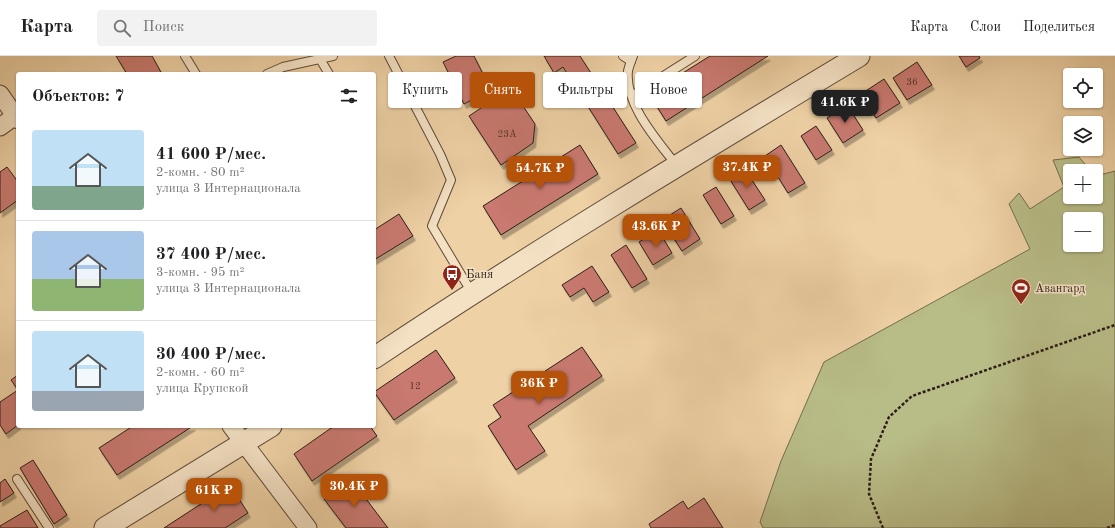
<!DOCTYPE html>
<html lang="ru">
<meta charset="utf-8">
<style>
:root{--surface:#fff;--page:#f2f2f2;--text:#202124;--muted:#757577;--line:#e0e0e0;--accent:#b45309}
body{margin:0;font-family:"Old Standard TT",serif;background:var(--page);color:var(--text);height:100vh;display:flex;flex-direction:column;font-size:15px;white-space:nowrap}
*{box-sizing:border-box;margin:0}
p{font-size:13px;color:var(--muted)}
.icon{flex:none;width:22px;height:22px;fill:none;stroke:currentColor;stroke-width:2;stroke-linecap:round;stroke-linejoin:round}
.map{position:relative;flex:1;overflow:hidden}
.panel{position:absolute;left:16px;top:16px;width:360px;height:356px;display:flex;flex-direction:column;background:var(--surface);border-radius:4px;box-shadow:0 1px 3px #0004}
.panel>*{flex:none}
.top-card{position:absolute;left:388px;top:16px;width:380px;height:36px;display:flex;gap:8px}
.tools{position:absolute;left:1063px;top:12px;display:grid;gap:8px}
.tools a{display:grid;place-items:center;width:40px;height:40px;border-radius:4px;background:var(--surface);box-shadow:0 1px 3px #0004;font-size:20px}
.price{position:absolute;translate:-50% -34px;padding:0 9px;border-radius:8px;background:var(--accent);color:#fff;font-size:13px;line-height:26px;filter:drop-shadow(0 1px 2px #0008)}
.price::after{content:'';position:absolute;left:50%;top:24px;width:12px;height:9px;margin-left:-6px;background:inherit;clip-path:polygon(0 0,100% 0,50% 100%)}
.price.current{background:#222;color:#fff}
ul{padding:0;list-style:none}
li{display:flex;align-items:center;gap:12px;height:100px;padding:0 16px}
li+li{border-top:1px solid var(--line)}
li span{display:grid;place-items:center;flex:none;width:112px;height:80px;border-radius:4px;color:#555}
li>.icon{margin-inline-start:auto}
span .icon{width:48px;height:48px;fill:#fffc;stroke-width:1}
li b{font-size:17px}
h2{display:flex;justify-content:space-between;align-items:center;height:48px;padding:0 16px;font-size:17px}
.pill{padding:0 14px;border-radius:4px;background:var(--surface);box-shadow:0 1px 3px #0004;font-size:14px;line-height:36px}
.pill.current{background:var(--accent);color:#fff}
header{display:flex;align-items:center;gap:24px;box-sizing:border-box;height:56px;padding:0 20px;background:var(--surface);border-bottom:1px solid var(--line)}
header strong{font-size:19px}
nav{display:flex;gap:22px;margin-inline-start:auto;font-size:14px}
.search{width:280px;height:36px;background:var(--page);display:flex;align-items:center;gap:10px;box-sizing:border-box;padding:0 14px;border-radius:4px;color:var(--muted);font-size:15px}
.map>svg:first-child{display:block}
.green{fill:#b8bc87;stroke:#736d4f;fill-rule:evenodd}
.building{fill:#c9796f;stroke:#2e1e17;filter:url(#shadow)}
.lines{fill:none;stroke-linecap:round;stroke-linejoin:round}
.service-casing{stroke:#5e4b3a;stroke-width:10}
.minor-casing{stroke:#5e4b3a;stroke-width:19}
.tertiary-casing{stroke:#5e4b3a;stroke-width:23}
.path{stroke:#2e1e17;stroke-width:2.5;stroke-dasharray:3 2;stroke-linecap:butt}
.service{stroke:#f4e1c4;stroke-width:8}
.minor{stroke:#f4e1c4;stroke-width:17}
.tertiary{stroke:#f4e1c4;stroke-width:21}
.labels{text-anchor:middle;stroke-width:3;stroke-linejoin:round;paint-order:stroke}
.number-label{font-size:10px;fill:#55352d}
.poi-label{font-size:12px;fill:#2e1e17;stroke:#f4e1c4;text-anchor:start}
</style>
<header>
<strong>Карта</strong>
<div class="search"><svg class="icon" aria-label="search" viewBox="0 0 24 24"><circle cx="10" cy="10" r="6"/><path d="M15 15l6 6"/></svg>Поиск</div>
<nav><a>Карта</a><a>Слои</a><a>Поделиться</a></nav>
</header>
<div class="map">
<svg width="1115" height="472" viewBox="0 0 1115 472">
<defs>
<filter id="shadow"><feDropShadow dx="2.5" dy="4.5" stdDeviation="0" flood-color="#0004"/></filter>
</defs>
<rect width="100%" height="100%" fill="#eed1a5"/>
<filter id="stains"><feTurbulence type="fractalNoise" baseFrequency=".005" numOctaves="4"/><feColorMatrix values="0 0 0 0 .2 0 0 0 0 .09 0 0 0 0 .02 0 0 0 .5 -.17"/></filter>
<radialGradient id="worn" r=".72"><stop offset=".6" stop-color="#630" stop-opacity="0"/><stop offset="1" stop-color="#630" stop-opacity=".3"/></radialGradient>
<path class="green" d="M 1079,101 L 1091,115 L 1070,115 L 1070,141 L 1096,141 L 1096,120 L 1115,115 L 1115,472 L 763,472 L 760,466 L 781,405 L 824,306 L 1030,193 L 1009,148 L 1019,137 L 1030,153 L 1064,131 L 1053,104 ZM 1070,163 L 1096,163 L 1096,189 L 1070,189 Z"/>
<g class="building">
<path d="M 116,0 L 152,0 L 162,18 L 127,18 Z"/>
<path d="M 456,0 L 474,0 L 491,34 L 464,48 L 443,6 Z"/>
<path d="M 544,0 L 580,0 L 636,87 L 618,98 L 563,11 L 554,17 Z"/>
<path d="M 710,0 L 768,0 L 666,65 L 649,38 Z"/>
<path d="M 959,0 L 979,0 L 980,2 L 966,11 Z"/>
<path d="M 917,6 L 932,29 L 907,44 L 893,22 Z"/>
<path d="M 884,23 L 900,47 L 876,62 L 861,38 Z"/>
<path d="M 511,32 L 535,68 L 533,87 L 501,109 L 469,60 Z"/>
<path d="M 847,49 L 863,74 L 843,87 L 827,62 Z"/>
<path d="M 816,70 L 832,94 L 816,104 L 801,80 Z"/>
<path d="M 580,89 L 598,118 L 501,179 L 483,150 Z"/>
<path d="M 781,89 L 805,127 L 788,137 L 765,100 Z"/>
<path d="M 7,111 L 18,126 L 18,144 L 0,157 L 0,116 Z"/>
<path d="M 744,112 L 765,144 L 749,154 L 729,122 Z"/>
<path d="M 716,131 L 734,160 L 721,168 L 703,139 Z"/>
<path d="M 681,152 L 700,183 L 682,195 L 662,164 Z"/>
<path d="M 399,158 L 413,180 L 374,204 L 374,174 Z"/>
<path d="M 658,174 L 672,197 L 653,209 L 639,186 Z"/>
<path d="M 626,189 L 647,223 L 632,232 L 611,199 Z"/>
<path d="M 592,210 L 609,236 L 593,246 L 584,232 L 570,241 L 562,229 Z"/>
<path d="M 582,291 L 602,320 L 528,370 L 545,395 L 516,414 L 488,370 L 501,361 L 493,349 Z"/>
<path d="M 436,294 L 455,322 L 394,364 L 374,336 Z"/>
<path d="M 18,319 L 18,369 L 6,378 L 0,369 L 0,346 L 18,334 L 11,324 Z"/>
<path d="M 133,370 L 193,370 L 117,419 L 99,392 Z"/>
<path d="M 334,370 L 370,370 L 377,380 L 312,425 L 294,398 Z"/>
<path d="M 33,404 L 67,459 L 54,468 L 20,412 Z"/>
<path d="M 5,423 L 14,437 L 0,446 L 0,427 Z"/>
<path d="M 351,423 L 388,472 L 346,472 L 324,443 Z"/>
<path d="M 230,429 L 248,457 L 225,472 L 164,472 Z"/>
<path d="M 704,442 L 723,472 L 651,472 L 649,468 L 683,445 L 688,453 Z"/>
<path d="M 27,454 L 38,472 L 0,472 L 0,470 Z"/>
</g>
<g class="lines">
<g class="service-casing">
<g id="service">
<path d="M 185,0 L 196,18"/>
<path d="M 389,0 L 440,98 L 451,124 L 432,170 L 472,237"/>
<path d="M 623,0 L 631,5"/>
<path d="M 633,0 C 631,5 629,10 628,15 C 624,48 658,85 677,110"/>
<path d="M 320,3 L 329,18"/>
<path d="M 267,18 L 283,11 L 333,0"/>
<path d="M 632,40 L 695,0"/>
<path d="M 17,423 L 49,472"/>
</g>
</g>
<g class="minor-casing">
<g id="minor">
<path d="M 0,38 L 18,64"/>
<path d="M 0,71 L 15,60"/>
<path d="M 231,370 L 308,472"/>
</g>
</g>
<g class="tertiary-casing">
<g id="tertiary">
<path d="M 374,302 C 533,196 696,98 859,0"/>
<path d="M 105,472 L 271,370"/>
</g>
</g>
<g class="path">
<path d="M 883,472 L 869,438 L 871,403 L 889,361 L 912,340 L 1115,269"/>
<path d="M 1107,472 L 1115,469"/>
</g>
<use href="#service" class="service"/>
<use href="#minor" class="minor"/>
<use href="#tertiary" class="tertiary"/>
</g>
<defs>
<g id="bus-pin" transform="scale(1)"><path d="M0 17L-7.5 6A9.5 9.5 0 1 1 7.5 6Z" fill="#8f2418" stroke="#f4e1c4"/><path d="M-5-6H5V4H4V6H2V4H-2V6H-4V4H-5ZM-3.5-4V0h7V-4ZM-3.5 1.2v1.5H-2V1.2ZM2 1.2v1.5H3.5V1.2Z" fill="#fff"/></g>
<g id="stadium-pin" transform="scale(1)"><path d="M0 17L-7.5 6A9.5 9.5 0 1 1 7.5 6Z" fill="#8f2418" stroke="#f4e1c4"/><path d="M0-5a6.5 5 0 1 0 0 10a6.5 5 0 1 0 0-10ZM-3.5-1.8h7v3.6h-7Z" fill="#fff"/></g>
</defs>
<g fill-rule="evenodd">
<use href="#bus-pin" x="452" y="218"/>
<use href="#stadium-pin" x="1021" y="232"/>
</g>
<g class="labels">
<g class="number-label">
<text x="912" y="29">36</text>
<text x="507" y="81">23А</text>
<text x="415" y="333">12</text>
</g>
<g class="poi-label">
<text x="466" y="222">Баня</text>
<text x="1035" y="236">Авангард</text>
</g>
</g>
<rect width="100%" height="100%" filter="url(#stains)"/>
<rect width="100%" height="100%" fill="url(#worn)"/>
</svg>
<div class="tools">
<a><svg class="icon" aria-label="locate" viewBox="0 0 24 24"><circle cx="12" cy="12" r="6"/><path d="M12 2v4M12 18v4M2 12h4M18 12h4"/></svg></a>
<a><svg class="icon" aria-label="layers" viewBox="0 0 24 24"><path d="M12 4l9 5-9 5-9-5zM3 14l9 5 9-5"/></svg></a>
<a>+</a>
<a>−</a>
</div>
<b class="price current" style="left:845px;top:68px">41.6K ₽</b>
<b class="price" style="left:747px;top:133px">37.4K ₽</b>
<b class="price" style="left:540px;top:134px">54.7K ₽</b>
<b class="price" style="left:656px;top:192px">43.6K ₽</b>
<b class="price" style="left:539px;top:349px">36K ₽</b>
<b class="price" style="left:354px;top:452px">30.4K ₽</b>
<b class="price" style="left:214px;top:456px">61K ₽</b>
<div class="top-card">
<a class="pill">Купить</a>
<a class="pill current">Снять</a>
<a class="pill">Фильтры</a>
<a class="pill">Новое</a>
</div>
<section class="panel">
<h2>Объектов: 7<svg class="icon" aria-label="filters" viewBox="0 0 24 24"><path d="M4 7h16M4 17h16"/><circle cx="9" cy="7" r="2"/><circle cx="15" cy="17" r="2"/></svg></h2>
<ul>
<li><span style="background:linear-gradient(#bfe0f5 70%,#7fa58c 0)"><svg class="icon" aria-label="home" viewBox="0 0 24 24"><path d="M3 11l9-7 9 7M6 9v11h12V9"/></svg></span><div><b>41 600 ₽/мес.</b><p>2-комн. · 80 m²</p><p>улица 3 Интернационала</p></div></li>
<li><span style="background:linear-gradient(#a9c7e8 60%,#8fb573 0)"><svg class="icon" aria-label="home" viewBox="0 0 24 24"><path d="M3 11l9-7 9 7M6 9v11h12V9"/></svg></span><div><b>37 400 ₽/мес.</b><p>3-комн. · 95 m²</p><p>улица 3 Интернационала</p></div></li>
<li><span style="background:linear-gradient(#bfe0f5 75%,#9aa5b1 0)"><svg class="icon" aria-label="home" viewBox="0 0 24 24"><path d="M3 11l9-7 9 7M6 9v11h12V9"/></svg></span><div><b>30 400 ₽/мес.</b><p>2-комн. · 60 m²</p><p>улица Крупской</p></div></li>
</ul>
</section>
</div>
